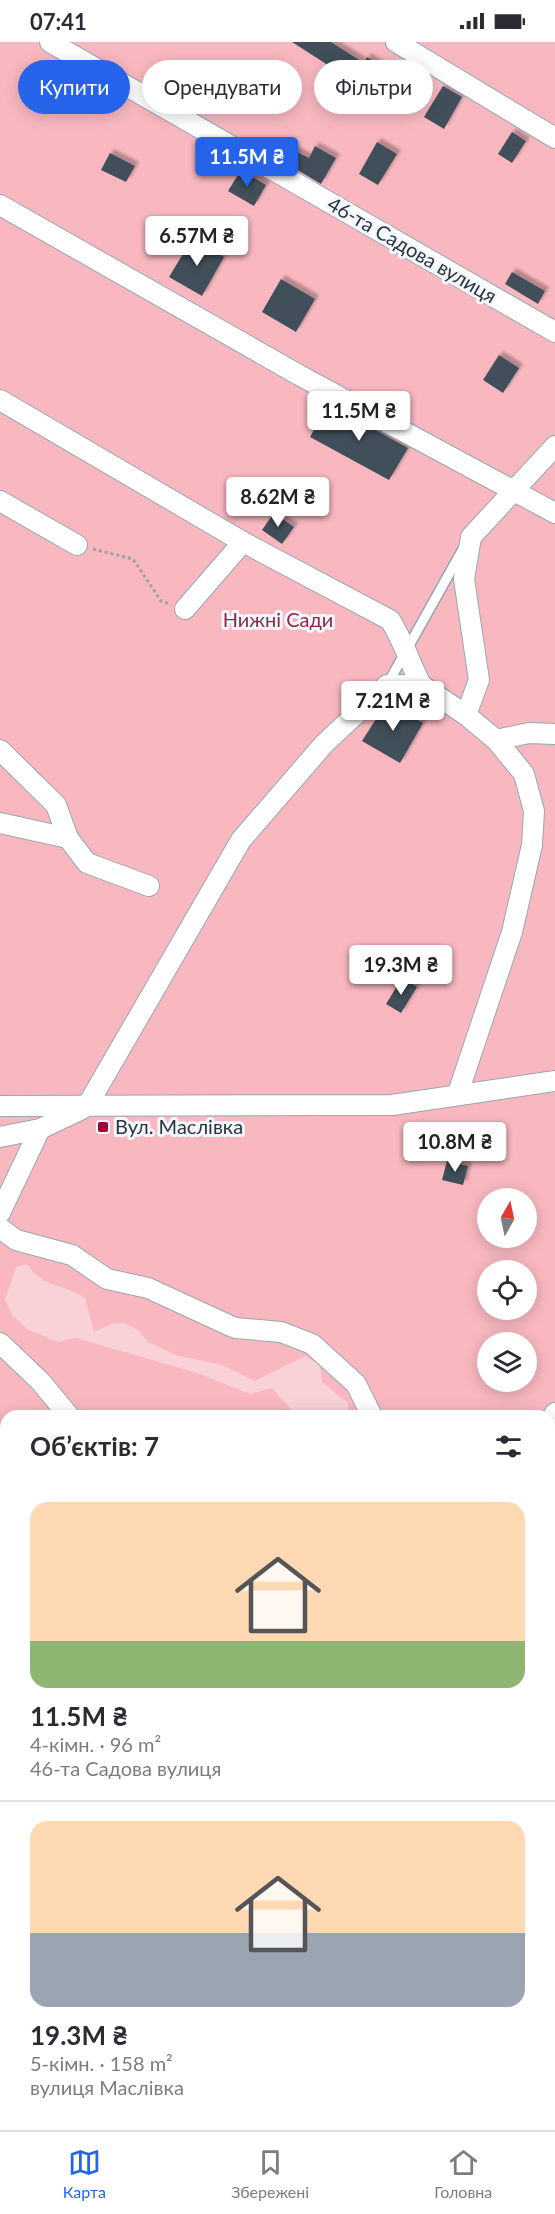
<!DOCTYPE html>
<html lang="uk">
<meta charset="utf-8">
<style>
:root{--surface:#fff;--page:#f2f2f3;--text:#2b2b33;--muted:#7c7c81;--line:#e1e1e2;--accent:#2563eb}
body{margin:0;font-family:Lato,sans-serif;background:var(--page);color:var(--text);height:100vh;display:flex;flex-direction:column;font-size:22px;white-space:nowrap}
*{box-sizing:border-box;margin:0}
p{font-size:20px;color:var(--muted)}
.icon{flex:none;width:33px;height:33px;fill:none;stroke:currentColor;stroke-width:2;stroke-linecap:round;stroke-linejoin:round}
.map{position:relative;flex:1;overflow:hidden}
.sheet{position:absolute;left:0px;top:1368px;width:555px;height:720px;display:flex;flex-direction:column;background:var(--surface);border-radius:18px 18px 0 0;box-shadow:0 3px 15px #0003}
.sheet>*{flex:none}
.top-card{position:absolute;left:18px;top:18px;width:519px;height:54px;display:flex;gap:12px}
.needle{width:39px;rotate:9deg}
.tools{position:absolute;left:477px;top:1146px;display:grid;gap:12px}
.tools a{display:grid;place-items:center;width:60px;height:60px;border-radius:50%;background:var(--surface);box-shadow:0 3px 15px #0003;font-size:30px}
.price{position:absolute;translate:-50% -51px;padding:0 14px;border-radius:6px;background:#fff;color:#222;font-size:20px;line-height:39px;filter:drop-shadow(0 2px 3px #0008)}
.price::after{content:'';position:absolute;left:50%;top:36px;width:18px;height:14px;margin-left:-9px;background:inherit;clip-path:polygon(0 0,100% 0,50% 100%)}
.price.selected{background:var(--accent);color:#fff}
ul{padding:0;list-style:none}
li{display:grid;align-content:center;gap:12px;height:318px;padding:0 30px}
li+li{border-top:2px solid var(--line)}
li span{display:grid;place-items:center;height:186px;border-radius:18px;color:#555}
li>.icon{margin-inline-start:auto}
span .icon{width:108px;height:108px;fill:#fffc;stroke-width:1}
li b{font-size:26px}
h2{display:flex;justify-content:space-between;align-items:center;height:72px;padding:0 30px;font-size:26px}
.pill{padding:0 21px;border-radius:27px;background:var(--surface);box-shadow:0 3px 15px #0003;font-size:21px;line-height:54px}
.pill.selected{background:var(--accent);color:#fff}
.status{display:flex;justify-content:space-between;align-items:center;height:42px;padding:0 30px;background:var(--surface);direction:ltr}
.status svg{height:16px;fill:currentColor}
.dock{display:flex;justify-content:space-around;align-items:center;height:84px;border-top:2px solid var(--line);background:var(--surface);font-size:16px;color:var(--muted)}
.dock a{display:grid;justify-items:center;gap:3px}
.dock .selected{color:var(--accent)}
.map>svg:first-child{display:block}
.green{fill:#f9b8c0;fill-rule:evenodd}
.water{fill:#f8d2d6}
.building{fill:#414f5a;filter:url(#shadow)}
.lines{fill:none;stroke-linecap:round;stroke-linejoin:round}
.service-casing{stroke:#97a6b3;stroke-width:12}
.minor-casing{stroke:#97a6b3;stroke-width:22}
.path{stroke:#9ba1a7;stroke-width:3;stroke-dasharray:3 3;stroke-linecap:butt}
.service{stroke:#fff;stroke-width:9}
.minor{stroke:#fff;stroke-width:20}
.poi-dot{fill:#a1033d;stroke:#f1f7fd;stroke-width:2}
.labels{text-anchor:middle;stroke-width:6;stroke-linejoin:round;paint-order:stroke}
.street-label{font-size:20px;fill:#2e3439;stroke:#f1f7fd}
.park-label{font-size:20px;fill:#902a42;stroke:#f1f7fd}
.poi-label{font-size:20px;fill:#2e3439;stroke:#f1f7fd;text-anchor:start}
</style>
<div class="status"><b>07:41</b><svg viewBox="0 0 49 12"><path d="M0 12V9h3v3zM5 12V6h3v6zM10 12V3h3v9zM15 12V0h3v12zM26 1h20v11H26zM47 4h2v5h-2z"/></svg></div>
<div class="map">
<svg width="555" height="2088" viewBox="0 0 555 2088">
<defs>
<filter id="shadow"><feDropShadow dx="4" dy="-4" stdDeviation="1.5" flood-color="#0004"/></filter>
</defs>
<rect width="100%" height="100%" fill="#f1f7fd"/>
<path class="green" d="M 0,0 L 555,0 L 555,2088 L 0,2088 ZM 488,1156 L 526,1156 L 526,1196 L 488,1196 ZM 488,1228 L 526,1228 L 526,1268 L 488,1268 ZM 488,1300 L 526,1300 L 526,1340 L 488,1340 ZM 6,1374 L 549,1374 L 549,2082 L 6,2082 Z"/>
<g class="water">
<path d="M 27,1222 C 44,1247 62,1241 85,1256 L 94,1290 L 111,1282 L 124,1281 L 138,1288 L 148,1300 L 176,1313 L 222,1323 L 255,1339 L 305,1314 L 320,1323 L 322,1340 L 348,1361 L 348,1374 L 297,1374 L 272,1346 L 250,1352 L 197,1331 L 76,1296 L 58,1300 L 27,1287 L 12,1273 L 5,1257 L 16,1225 Z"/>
<path d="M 555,1732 L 555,1927 L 549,1935 L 549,1737 Z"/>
<path d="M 292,2082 L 434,2082 L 431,2088 L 300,2088 Z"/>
</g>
<g class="building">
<path d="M 292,0 L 331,0 L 364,21 L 367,15 L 391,30 L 380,48 L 337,22 L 334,27 Z"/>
<path d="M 175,31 L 199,44 L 190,61 L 166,48 Z"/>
<path d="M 443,44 L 462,55 L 444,87 L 424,75 Z"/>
<path d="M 512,90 L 526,99 L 512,121 L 498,112 Z"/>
<path d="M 377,100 L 397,112 L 378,143 L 359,132 Z"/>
<path d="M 315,104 L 336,116 L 321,142 L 284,120 L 291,107 L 309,116 Z"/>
<path d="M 110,111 L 135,124 L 126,140 L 101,128 Z"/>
<path d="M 241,128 L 266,143 L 254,164 L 228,149 Z"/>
<path d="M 192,197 L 224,215 L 202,254 L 169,235 Z"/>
<path d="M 512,230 L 545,249 L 538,262 L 505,242 Z"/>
<path d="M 281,237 L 315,257 L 296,290 L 262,270 Z"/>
<path d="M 499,313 L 519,326 L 503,351 L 483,338 Z"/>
<path d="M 328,362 L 408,406 L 389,438 L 310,395 Z"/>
<path d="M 274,471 L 294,485 L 282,502 L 262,488 Z"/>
<path d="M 387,660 L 423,681 L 400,721 L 362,699 Z"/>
<path d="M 402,936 L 417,945 L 401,971 L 386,962 Z"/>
<path d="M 447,1119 L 468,1124 L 463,1143 L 442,1138 Z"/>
</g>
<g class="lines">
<g class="service-casing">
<path id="service" d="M 387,643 L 463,507"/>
</g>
<g class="minor-casing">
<g id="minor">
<path d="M 50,0 L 555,290"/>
<path d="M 396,0 L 555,96"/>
<path d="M 0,163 L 299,333 L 555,471"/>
<path d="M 0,358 L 243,500 L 390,578 C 403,598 410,621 421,643"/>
<path d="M 0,459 L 77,503"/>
<path d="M 185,567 L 243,500"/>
<path d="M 466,673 L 479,638 L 464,537 L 471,495 L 555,404"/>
<path d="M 496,698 L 529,691 L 555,692"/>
<path d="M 0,708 L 56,763 L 68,796"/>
<path d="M 0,781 L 68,796 L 87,821 L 149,844"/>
<path d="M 0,1064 L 392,1063 L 555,1039"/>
<path d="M 87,1064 L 241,798 L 324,702 L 387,643 L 421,643 L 466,673 L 496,698 L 524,732 L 534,769 L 532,803 L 512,890 L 458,1051"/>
<path d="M 0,1095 L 40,1087 L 82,1067"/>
<path d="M 0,1171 L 40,1087"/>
<path d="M 0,1186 L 16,1198 L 72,1213 L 107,1237 L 148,1246 L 235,1286 L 281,1290 L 312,1302 L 356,1342 L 372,1374"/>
<path d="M 0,1301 L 40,1339 L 69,1374"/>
<path d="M 549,1381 L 555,1371"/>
<path d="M 549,1624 L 555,1620"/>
<path d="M 0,1679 L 6,1695"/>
<path d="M 0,1850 L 6,1849"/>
<path d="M 549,2024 L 555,2024"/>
<path d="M 117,2088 L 117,2082"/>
<path d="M 265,2088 L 267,2082"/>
<path d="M 486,2088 L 487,2082"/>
</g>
</g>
<g class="path">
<path d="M 93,507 L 133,517 L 161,559 L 170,562"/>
<path d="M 549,1985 L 555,1976"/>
</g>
<use href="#service" class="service"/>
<use href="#minor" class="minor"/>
</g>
<rect class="poi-dot" x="97" y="1079" width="12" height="12" rx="3"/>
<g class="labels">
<g class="street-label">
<text transform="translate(412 208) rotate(30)" y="7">46-та Садова вулиця</text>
</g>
<g class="park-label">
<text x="278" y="585">Нижні Сади</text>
</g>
<g class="poi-label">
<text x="115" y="1092">Вул. Маслівка</text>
</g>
</g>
</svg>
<div class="tools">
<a><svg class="needle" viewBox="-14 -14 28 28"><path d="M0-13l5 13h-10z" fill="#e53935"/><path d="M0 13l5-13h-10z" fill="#7c7c81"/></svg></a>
<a><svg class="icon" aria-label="locate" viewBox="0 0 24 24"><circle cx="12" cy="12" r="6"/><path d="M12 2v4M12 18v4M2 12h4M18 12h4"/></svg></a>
<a><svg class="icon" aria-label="layers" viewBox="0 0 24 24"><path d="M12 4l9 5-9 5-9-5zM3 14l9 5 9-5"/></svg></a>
</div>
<b class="price selected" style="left:247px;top:146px">11.5M ₴</b>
<b class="price" style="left:197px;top:225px">6.57M ₴</b>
<b class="price" style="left:359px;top:400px">11.5M ₴</b>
<b class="price" style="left:278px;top:486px">8.62M ₴</b>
<b class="price" style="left:393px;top:690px">7.21M ₴</b>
<b class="price" style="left:401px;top:954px">19.3M ₴</b>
<b class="price" style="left:455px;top:1131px">10.8M ₴</b>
<div class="top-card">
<a class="pill selected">Купити</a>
<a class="pill">Орендувати</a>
<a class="pill">Фільтри</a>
</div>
<section class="sheet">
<h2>Об’єктів: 7<svg class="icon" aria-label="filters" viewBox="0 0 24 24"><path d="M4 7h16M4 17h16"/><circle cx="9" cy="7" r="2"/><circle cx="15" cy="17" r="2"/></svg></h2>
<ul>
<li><span style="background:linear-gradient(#ffd9b3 75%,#8fb573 0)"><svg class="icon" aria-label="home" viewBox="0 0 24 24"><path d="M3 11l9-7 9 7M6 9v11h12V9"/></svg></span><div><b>11.5M ₴</b><p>4-кімн. · 96 m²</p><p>46-та Садова вулиця</p></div></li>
<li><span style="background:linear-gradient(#ffd9b3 60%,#9aa5b1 0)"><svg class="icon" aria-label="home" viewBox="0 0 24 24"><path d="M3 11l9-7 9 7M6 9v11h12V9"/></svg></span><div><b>19.3M ₴</b><p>5-кімн. · 158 m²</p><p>вулиця Маслівка</p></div></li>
</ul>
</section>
</div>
<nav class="dock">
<a class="selected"><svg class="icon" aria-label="map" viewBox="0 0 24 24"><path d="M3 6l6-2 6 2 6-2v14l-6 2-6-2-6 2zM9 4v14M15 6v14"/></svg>Карта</a>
<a><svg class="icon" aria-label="saved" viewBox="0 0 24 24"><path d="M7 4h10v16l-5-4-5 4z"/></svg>Збережені</a>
<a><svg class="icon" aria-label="home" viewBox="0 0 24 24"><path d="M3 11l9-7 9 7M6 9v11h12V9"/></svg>Головна</a>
</nav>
